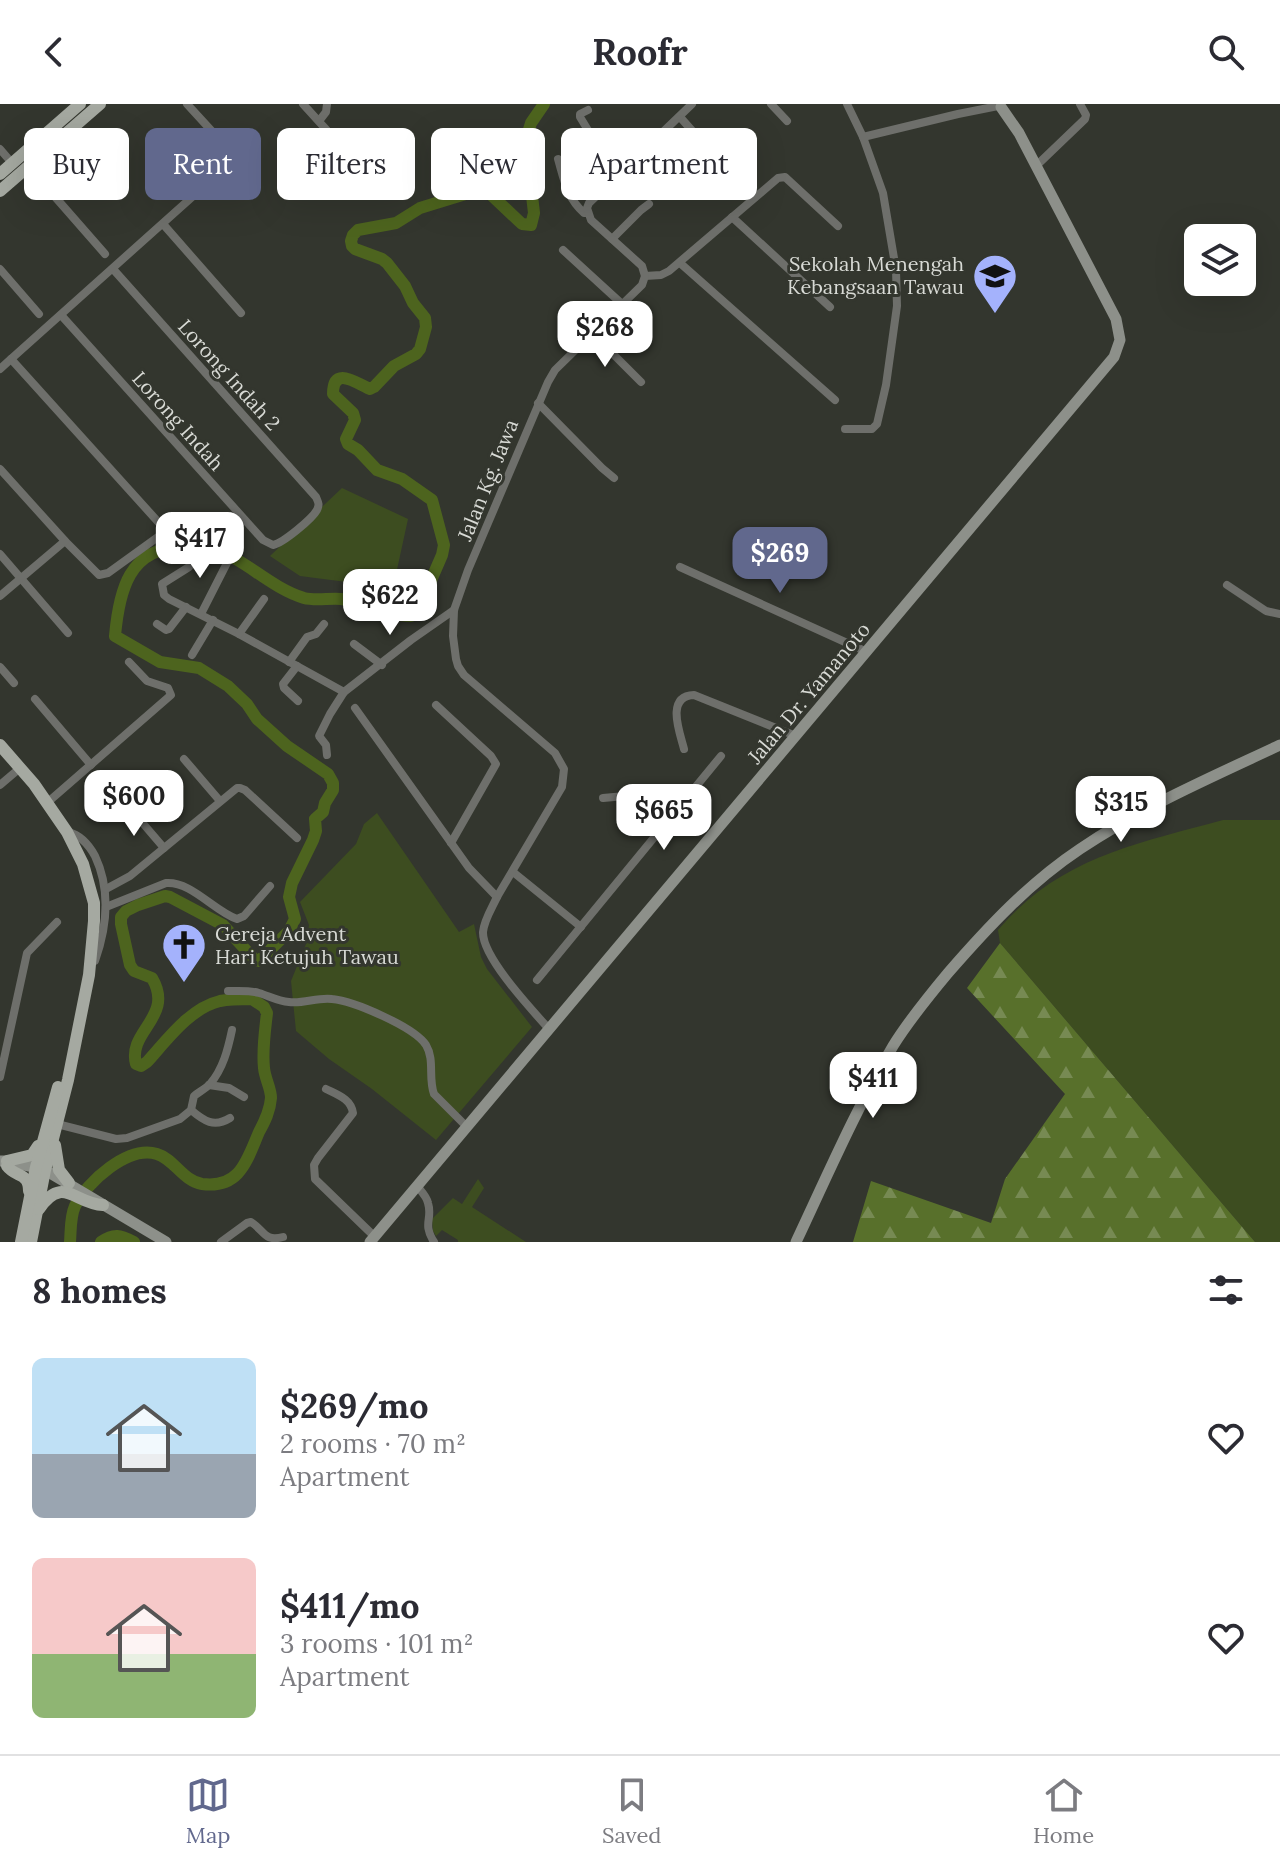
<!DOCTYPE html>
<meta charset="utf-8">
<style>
:root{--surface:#fff;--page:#f2f2f3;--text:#2b2b33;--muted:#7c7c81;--line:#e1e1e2;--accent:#61688d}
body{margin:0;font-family:Lora,serif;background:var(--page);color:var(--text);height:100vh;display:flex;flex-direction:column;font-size:30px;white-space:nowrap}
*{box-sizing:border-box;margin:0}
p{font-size:26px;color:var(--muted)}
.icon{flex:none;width:44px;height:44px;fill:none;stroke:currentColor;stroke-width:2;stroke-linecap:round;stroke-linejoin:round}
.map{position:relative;height:1138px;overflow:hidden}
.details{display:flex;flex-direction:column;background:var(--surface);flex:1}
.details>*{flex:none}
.guide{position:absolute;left:24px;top:24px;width:800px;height:72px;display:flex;gap:16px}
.controls{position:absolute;left:1184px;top:120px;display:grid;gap:16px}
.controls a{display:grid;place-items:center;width:72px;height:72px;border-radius:12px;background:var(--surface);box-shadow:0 8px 32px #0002;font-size:40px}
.price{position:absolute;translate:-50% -68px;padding:0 18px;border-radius:16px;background:#fff;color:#222;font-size:26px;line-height:52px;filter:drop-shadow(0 2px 4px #0008)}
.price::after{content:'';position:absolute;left:50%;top:48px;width:24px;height:18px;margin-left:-12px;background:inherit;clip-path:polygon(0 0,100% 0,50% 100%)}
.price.on{background:var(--accent);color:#fff}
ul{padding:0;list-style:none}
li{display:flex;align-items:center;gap:24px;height:200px;padding:0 32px}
li span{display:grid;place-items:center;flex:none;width:224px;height:160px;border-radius:12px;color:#555}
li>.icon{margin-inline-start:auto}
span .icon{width:96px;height:96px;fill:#fffc;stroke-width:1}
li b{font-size:34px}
h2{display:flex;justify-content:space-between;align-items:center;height:96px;padding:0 32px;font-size:34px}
.tag{padding:0 28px;border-radius:12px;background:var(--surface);box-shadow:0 8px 32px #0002;font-size:28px;line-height:72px}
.tag.on{background:var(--accent);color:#fff}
header{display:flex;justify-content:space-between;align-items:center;height:104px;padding:0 32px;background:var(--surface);font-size:36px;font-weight:700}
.tab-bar{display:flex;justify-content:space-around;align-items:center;height:112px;border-top:2px solid var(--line);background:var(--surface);font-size:22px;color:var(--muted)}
.tab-bar a{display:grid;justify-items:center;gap:4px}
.tab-bar .on{color:var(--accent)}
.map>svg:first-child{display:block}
.green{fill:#3d4d20}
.forest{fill:url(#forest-firs)}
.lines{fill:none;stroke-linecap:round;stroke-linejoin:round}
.river{stroke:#4d641e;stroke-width:12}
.street{stroke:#6e6f6b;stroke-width:8}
.secondary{stroke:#8d908a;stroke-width:11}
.primary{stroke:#a5a9a1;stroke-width:12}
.labels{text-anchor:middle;stroke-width:6;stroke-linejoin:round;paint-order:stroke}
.poi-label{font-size:20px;fill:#d8dad5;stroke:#33362e;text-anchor:end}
.street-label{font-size:20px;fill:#d8dad5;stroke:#33362e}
</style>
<header><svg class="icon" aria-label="back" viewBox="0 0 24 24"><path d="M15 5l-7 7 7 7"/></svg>Roofr<svg class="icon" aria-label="search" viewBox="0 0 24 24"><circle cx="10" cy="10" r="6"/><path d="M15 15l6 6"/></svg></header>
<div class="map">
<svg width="1280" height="1138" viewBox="0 0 1280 1138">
<defs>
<pattern id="forest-firs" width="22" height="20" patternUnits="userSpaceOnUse" patternTransform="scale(2)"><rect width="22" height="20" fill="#58702b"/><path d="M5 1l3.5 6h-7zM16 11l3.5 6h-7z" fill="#778a53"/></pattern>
</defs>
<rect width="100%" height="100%" fill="#33362e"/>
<g class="green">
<path d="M 342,384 L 408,415 L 393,484 L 300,472 L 270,452 Z"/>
<path d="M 377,709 L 459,828 L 474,820 L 481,853 L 487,865 L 532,923 L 436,1036 L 372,985 L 329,955 L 296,927 L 291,877 L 306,840 L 309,821 L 300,798 L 356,740 L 364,720 Z"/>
<path d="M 1223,716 L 1280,716 L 1280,1138 L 1255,1138 L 1000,839 L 998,826 C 1060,753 1136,740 1223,716 Z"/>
<path d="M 478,1075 L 484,1084 L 472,1103 L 526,1138 L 458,1138 L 458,1136 L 442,1126 L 436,1132 L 433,1127 L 432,1115 L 453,1094 L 462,1100 Z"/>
</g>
<path class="forest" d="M 1000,839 L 1255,1138 L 853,1138 L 871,1077 L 991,1119 L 1005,1075 L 1065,990 L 967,884 Z"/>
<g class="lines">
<g class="river">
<path d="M 70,1138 C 71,1126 70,1113 75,1102 C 87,1078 128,1041 157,1050 C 174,1055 183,1077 202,1080 C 240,1085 247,1056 259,1028 C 265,1017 270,1007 271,994 C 271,984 265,975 264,964 C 262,946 265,927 267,909 L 264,903 L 252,895 C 242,895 230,895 220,897 C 190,904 167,936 147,958 L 141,962 L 136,960 C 127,927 175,913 152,874 L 134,867 L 130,861 L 121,820 L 121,813 L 126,807 L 138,801 L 165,792 L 170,793 L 223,821 L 255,856 L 259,857 L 289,827 L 295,815 L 289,793 L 292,779 L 313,736 L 316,727 L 315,715 L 323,708 L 325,699 L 333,686 L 333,679 L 328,670 L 287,642 L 257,615 L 247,600 L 228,582 L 199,564 L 160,558 L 115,532 C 119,487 129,443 183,443 C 193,443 205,441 214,444 C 246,456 271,484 304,494 C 315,497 329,494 341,495 C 365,498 387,512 411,512 L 419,504 L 442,451 L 444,441 L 432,396 L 402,375 L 377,366 L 358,346 L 348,340 L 346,335 L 355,316 L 353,309 L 333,290 C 333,261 356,279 370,285 L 374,283 L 394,262 L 416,250 L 420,245 L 426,223 L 425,214 L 413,199 L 405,182 L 387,159 L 382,155 L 355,145 L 352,142 L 351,137 L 353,131 L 358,126 L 396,119 L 420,104 L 472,88 L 488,88 L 522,120 L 531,121 L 534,109 L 531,83 L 523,44 L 531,19 L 544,0"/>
<path d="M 101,1138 C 114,1129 120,1131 134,1138"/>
</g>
<g class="street">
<path d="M 303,0 L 373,77"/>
<path d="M 771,0 L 787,17"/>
<path d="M 588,6 L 580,10 L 580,13 L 594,36 L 621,68"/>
<path d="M 680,13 L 733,73"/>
<path d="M 319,17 L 326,8 L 327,0"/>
<path d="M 863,33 L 958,10 L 998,2"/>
<path d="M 0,45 L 12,59"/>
<path d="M 558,55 C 564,76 567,94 584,109 L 588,109"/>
<path d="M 28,62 L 105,150"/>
<path d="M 1036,62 L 1085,15 L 1086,11 L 1080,0"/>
<path d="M 732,113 L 830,203"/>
<path d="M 163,120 L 241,209"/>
<path d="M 612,135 L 641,106 L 649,100"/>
<path d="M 563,146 L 622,200"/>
<path d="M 680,159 L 835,296"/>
<path d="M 0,165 L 39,210"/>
<path d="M 645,172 L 661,171 L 669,167 L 778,74 L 785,73 L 838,122"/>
<path d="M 61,211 L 263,436 L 273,441 C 283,439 312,415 317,406 C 320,400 318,398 316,393 L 113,165"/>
<path d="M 593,230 L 641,278"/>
<path d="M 11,255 L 229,60 L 233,52 L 231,48 L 187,0"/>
<path d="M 0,265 L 11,255 L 160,420 L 163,424 L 162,430 L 108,469 L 99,471 L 65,437 L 0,365"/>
<path d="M 538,299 L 602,364 L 614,374"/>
<path d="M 845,325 L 872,325 L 877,320 L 886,281 L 897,202 L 896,166 L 883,89 L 863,33 L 847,0"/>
<path d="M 0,450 L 68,529"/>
<path d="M 189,463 L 162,480 L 164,491 L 169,495 L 239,530 L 344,588"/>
<path d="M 680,463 L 867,548"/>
<path d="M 1227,481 L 1266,507 L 1280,510"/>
<path d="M 0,492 L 65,437"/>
<path d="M 201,510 L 228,457"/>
<path d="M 157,520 L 166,526 L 169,525 L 186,503"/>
<path d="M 239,530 L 264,495"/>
<path d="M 354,540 L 382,561"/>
<path d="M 192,551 L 213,516"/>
<path d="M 289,558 L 307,533 L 316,530 L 324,520"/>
<path d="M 297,562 L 283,580 L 284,584 L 298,597"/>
<path d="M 0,563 L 14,579"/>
<path d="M 35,595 L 91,661"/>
<path d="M 436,601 L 491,652 L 496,660 L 451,739"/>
<path d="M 355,604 L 469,764 L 497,793"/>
<path d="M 684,645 C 680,629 665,592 694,591 L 796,632"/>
<path d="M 327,651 L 326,641 L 319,632 L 330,610 L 344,588 L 411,536 L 454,506"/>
<path d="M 184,655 L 220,697"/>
<path d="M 0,681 L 20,664"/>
<path d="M 603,694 L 669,688 L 676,690 L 685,698"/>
<path d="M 48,698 L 171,591 L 168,584 L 147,577 L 129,558"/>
<path d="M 128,702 L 164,744"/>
<path d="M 68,728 C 80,731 89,741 95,752 C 111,786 107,823 95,857"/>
<path d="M 513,768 L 581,823"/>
<path d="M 106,785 L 130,772 L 237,684 L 240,684 L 245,686 L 297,734"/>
<path d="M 106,803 L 166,779 C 191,777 214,807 237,815 L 244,812 L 270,782"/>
<path d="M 537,876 L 721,652"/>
<path d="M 228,887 C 239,887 249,886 259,889 C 269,892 278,897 289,898 C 303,900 318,893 332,895 C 354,897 414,923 426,941 C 435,956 428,974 434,990 L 467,1023"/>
<path d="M 549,925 C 532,906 482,853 483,828 C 484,816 492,804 497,793 L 562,683 L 564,665 L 555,649 L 464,571 L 458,562 L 456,555 L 453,532 L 454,506 L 468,466 L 548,278 L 555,266 L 642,181 L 645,172 L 642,162 L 591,116 L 587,104 L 589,99 L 692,0"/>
<path d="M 0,973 L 27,849 L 57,818"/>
<path d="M 209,981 L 229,984 L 244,993"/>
<path d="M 326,985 C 338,991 351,995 353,1009 L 318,1054 L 314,1061 L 315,1075 L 375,1133"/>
<path d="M 191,1006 C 204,1017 214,1024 230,1014"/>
<path d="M 57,1020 L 116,1035 L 127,1034 L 180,1015 L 191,1006 L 194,992 C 199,988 205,985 210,980 C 223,965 228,945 232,926"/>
<path d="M 417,1082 C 421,1087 427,1093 428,1099 C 433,1115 422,1119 434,1138"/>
<path d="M 221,1138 L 247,1119 L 251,1118 C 265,1127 264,1138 283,1133"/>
</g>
<g class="secondary">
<path d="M 0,1057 L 7,1057 L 45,1066 L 166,1138"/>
<path d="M 370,1138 L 1114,253 L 1120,236 L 1116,215 L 1019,29 L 1001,3"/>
<path d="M 796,1138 C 827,1072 856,1005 893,942 C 909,916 928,893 948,869 C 988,823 1029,779 1080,745 C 1142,703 1212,673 1280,641"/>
</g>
<g class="primary">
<path d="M 0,70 L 80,0"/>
<path d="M 0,87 L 100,0"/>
<path d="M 0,641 L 34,680 L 67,728 L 83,760 L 94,799 L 94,817 L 89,871 L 68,976 L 45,1066 L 31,1138"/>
<path d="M 55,1041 L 59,1066 L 69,1079"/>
<path d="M 7,1057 L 32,1051 L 38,1042"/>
<path d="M 7,1062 C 16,1074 29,1068 29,1087"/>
<path d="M 39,1105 C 63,1070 75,1100 103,1101"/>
<path d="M 21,1138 L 36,1063 L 58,983"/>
</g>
</g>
<defs>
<g id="school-pin" transform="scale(2.3)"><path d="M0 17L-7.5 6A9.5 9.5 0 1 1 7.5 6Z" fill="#a4b2fc" stroke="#33362e"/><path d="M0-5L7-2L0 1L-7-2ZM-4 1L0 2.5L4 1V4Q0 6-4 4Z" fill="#111"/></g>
<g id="church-pin" transform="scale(2.3)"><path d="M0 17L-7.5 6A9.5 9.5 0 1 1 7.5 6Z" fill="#a4b2fc" stroke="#33362e"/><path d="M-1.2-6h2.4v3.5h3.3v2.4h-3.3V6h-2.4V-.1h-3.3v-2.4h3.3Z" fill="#111"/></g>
</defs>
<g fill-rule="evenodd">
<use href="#school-pin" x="995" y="172"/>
<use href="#church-pin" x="184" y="841"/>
</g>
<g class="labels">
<g class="poi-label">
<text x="964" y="167">Sekolah Menengah<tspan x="964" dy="23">Kebangsaan Tawau</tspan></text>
<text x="215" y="837" text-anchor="start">Gereja Advent<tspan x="215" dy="23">Hari Ketujuh Tawau</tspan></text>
</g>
<g class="street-label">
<text transform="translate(229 271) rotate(48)" y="7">Lorong Indah 2</text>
<text transform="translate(178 317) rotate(48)" y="7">Lorong Indah</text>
<text transform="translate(488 376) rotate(-68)" y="7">Jalan Kg. Jawa</text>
<text transform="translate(809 589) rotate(-50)" y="7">Jalan Dr. Yamanoto</text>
</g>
</g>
</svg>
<div class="controls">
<a><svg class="icon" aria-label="layers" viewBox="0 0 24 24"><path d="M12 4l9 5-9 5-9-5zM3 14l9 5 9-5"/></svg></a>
</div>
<b class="price" style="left:605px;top:265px">$268</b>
<b class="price" style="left:200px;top:476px">$417</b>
<b class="price on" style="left:780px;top:491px">$269</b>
<b class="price" style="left:390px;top:533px">$622</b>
<b class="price" style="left:134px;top:734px">$600</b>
<b class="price" style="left:1121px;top:740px">$315</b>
<b class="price" style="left:664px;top:748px">$665</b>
<b class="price" style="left:873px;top:1016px">$411</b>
<div class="guide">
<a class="tag">Buy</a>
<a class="tag on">Rent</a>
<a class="tag">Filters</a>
<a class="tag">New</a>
<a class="tag">Apartment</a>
</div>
</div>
<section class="details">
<h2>8 homes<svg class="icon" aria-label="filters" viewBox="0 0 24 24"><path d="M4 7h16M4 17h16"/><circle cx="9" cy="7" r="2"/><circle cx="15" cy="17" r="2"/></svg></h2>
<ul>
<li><span style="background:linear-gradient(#bfe0f5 60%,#9aa5b1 0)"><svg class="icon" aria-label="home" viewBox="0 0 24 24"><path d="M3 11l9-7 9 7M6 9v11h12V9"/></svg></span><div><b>$269/mo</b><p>2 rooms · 70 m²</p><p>Apartment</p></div><svg class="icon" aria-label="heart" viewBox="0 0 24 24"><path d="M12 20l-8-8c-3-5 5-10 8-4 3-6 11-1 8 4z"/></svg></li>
<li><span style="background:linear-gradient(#f6c9c9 60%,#8fb573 0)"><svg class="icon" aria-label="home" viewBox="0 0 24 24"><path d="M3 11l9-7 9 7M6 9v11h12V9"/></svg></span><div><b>$411/mo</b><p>3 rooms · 101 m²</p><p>Apartment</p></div><svg class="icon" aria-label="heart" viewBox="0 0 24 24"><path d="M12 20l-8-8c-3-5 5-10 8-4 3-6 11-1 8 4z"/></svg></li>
</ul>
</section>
<nav class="tab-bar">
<a class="on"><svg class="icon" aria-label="map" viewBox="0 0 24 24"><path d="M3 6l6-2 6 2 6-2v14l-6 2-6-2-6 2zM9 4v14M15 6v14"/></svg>Map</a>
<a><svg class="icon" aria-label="saved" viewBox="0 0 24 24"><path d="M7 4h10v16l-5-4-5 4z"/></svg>Saved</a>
<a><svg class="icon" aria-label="home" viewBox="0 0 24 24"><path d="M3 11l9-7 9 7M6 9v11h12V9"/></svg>Home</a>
</nav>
